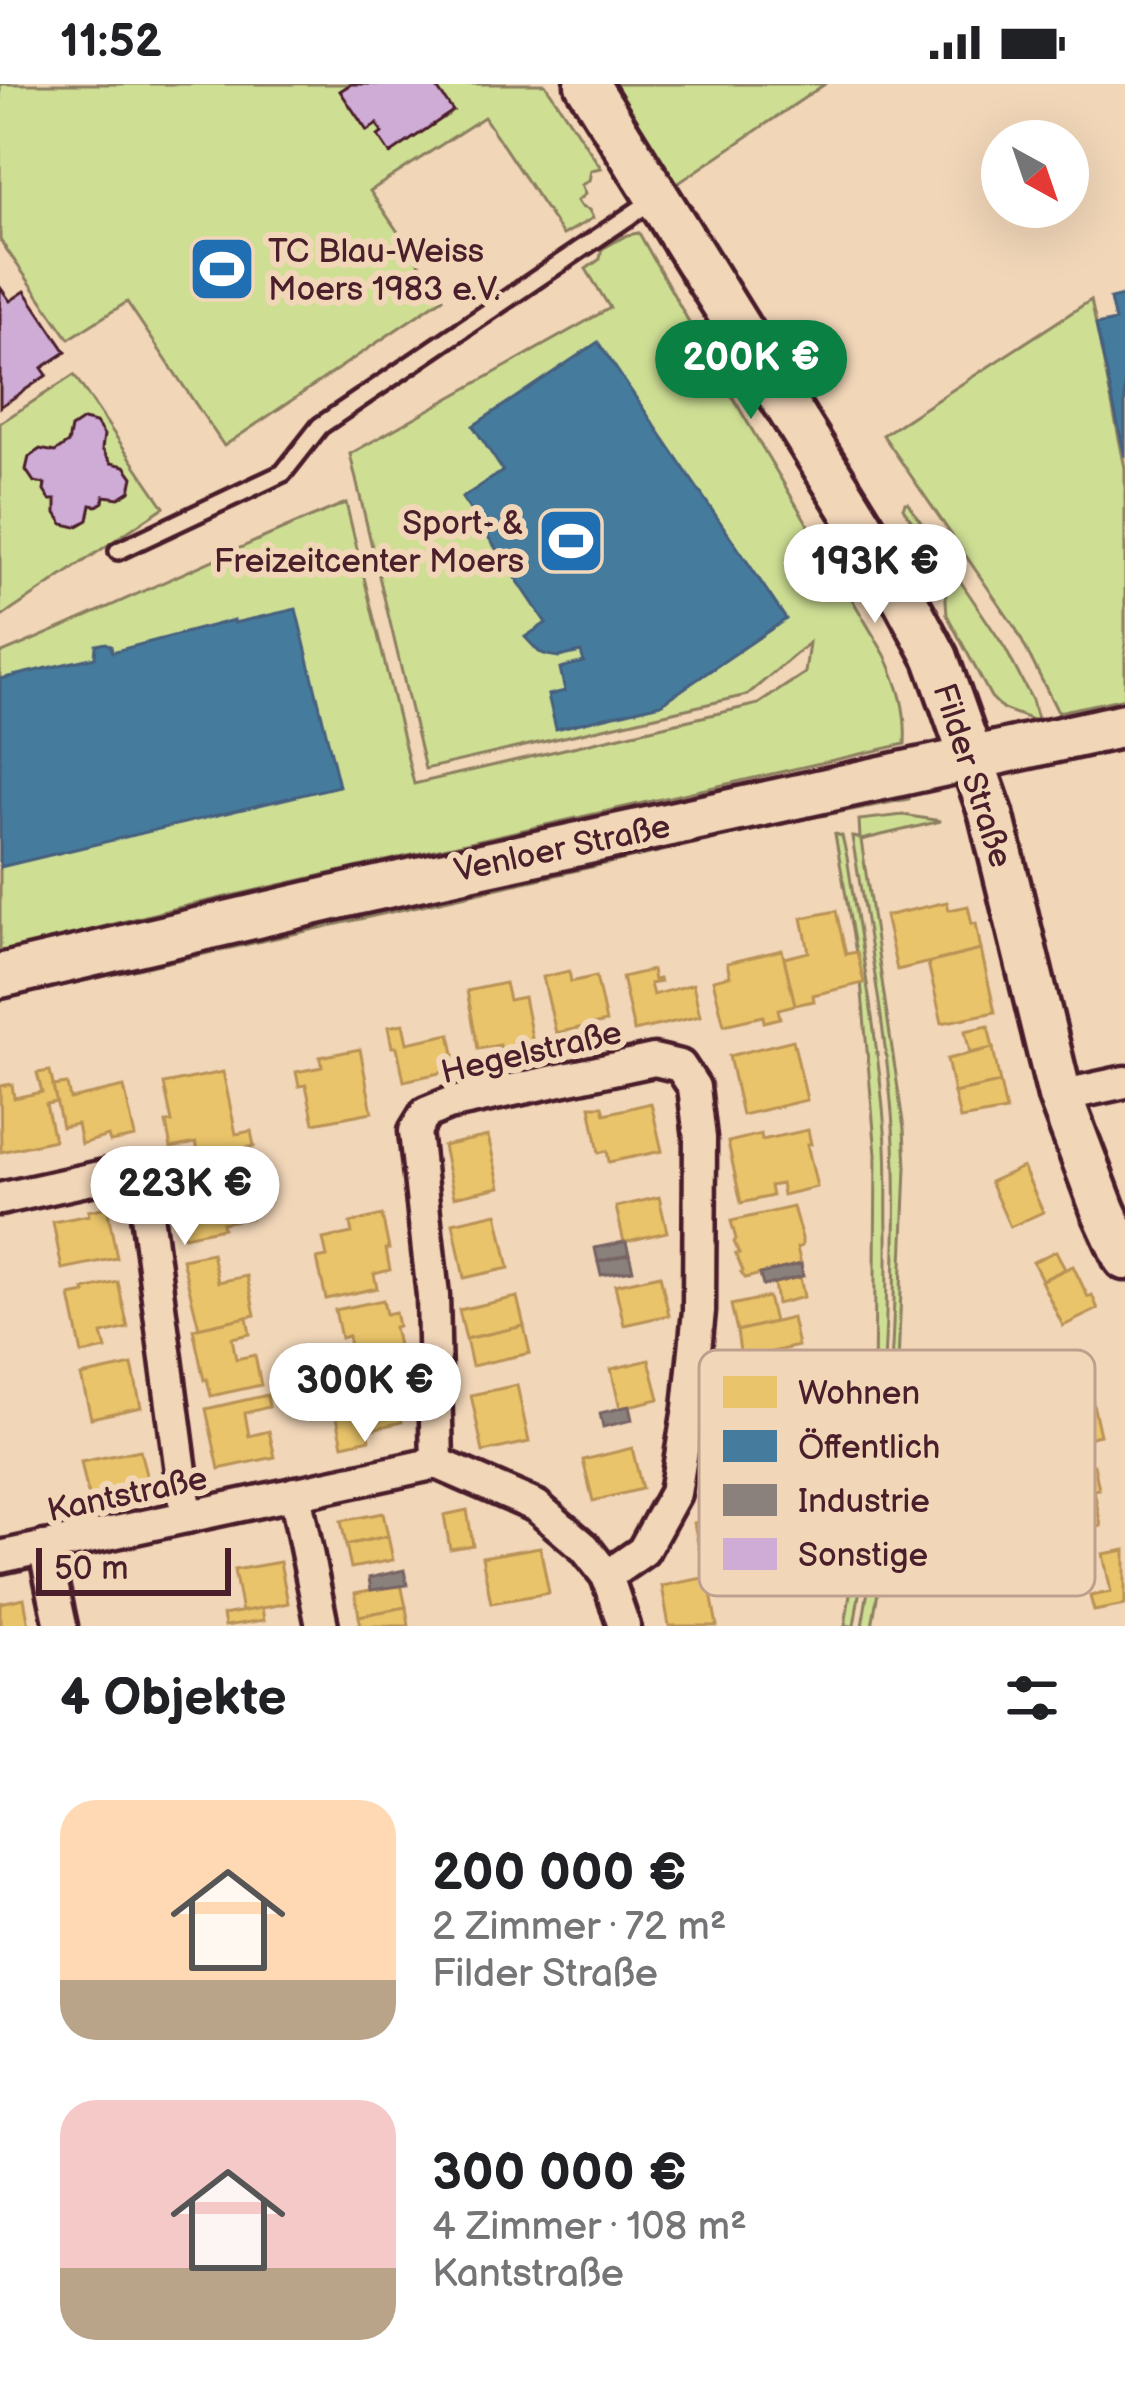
<!DOCTYPE html>
<html lang="de">
<meta charset="utf-8">
<style>
:root{--surface:#fff;--page:#f2f2f2;--text:#202124;--muted:#757577;--accent:#0b8043}
body{margin:0;font-family:"Balsamiq Sans",sans-serif;background:var(--page);color:var(--text);height:100vh;display:flex;flex-direction:column;font-size:45px;white-space:nowrap}
*{box-sizing:border-box;margin:0}
p{font-size:39px;color:var(--muted)}
.icon{flex:none;width:66px;height:66px;fill:none;stroke:currentColor;stroke-width:2;stroke-linecap:round;stroke-linejoin:round}
.map{position:relative;height:1542px;overflow:hidden}
.sheet{display:flex;flex-direction:column;background:var(--surface);flex:1}
.sheet>*{flex:none}
.needle{width:78px;rotate:140deg}
.controls{position:absolute;left:981px;top:36px;display:grid;gap:24px}
.controls a{display:grid;place-items:center;width:108px;height:108px;border-radius:50%;background:var(--surface);box-shadow:0 12px 48px #0002;font-size:60px}
.scale{position:absolute;left:36px;bottom:30px;width:195px;box-sizing:border-box;padding-left:12px;border:6px solid #4a1f2b;border-top:0;font-size:33px;line-height:42px;white-space:nowrap;color:#4a1f2b;-webkit-text-stroke:9px #f1d6b8;paint-order:stroke}
.price{position:absolute;translate:-50% -102px;padding:0 27px;border-radius:42px;background:#fff;color:#222;font-size:39px;line-height:78px;filter:drop-shadow(0 3px 6px #0008)}
.price::after{content:'';position:absolute;left:50%;top:72px;width:36px;height:27px;margin-left:-18px;background:inherit;clip-path:polygon(0 0,100% 0,50% 100%)}
.price.active{background:var(--accent);color:#fff}
ul{padding:0;list-style:none}
li{display:flex;align-items:center;gap:36px;height:300px;padding:0 60px}
li span{display:grid;place-items:center;flex:none;width:336px;height:240px;border-radius:36px;color:#555}
li>.icon{margin-inline-start:auto}
span .icon{width:144px;height:144px;fill:#fffc;stroke-width:1}
li b{font-size:51px}
h2{display:flex;justify-content:space-between;align-items:center;height:144px;padding:0 60px;font-size:51px}
.status{display:flex;justify-content:space-between;align-items:center;height:84px;padding:0 60px;background:var(--surface);direction:ltr}
.status svg{height:33px;fill:currentColor}
.map>svg:first-child{display:block}
.green{fill:#cedf94;stroke:#8c7f60;stroke-width:3}
.homes{fill:#e9c46a;stroke:#b99257;stroke-width:3}
.public{fill:#457b9d;stroke:#465f7b;stroke-width:3}
.industry{fill:#8a817c;stroke:#776464;stroke-width:3}
.building{fill:#cfacd6;stroke:#4a1f2b;stroke-width:3}
.lines{fill:none;stroke-linecap:round;stroke-linejoin:round}
.lane-casing{stroke:#4a1f2b;stroke-width:24}
.street-casing{stroke:#4a1f2b;stroke-width:39}
.secondary-casing{stroke:#4a1f2b;stroke-width:51}
.lane{stroke:#f1d6b8;stroke-width:15}
.street{stroke:#f1d6b8;stroke-width:30}
.secondary{stroke:#f1d6b8;stroke-width:42}
.labels{text-anchor:middle;stroke-width:12;stroke-linejoin:round;paint-order:stroke}
.poi-label{font-size:33px;fill:#4a1f2b;stroke:#f1d6b8;text-anchor:start}
.street-label{font-size:33px;fill:#4a1f2b;stroke:#f1d6b8}
.key{fill:#f1d6b8;stroke:#bf9f8e;stroke-width:3}
.key-label{font-size:33px;fill:#4a1f2b}
</style>
<div class="status"><b>11:52</b><svg viewBox="0 0 49 12"><path d="M0 12V9h3v3zM5 12V6h3v6zM10 12V3h3v9zM15 12V0h3v12zM26 1h20v11H26zM47 4h2v5h-2z"/></svg></div>
<div class="map">
<svg width="1125" height="1542" viewBox="0 0 1125 1542">
<rect width="100%" height="100%" fill="#f1d6b8"/>
<filter id="ink" filterUnits="userSpaceOnUse"><feTurbulence type="fractalNoise" baseFrequency=".00833" numOctaves="2"/><feDisplacementMap in="SourceGraphic" scale="24" xChannelSelector="R" yChannelSelector="G"/><feConvolveMatrix kernelMatrix="1 2 1 2 8 2 1 2 1" color-interpolation-filters="sRGB"/></filter>
<g filter="url(#ink)">
<g class="green">
<path d="M 0,0 L 545,0 L 601,84 L 591,86 L 589,97 L 581,101 L 585,110 L 577,117 L 581,123 L 589,126 L 593,134 L 563,151 L 484,33 L 370,107 L 443,214 L 224,362 L 127,218 L 69,255 L 0,156 Z"/>
<path d="M 587,0 L 825,0 L 658,113 Z"/>
<path d="M 639,149 L 703,263 L 885,571 C 899,602 907,626 905,660 L 177,824 L 0,869 L 0,570 C 116,522 229,466 346,419 L 414,700 L 758,620 L 805,589 L 809,559 L 747,611 L 425,685 L 350,370 L 610,224 L 586,185 L 600,175 L 602,165 L 627,151 Z"/>
<path d="M 1091,216 L 1125,384 L 1125,614 L 1058,628 L 1016,545 L 883,351 Z"/>
<path d="M 74,291 L 164,423 L 0,534 L 0,339 Z"/>
<path d="M 905,419 L 908,419 L 1005,564 L 1032,616 L 1038,638 L 1003,625 L 991,613 L 947,531 L 944,486 L 903,424 Z"/>
<path d="M 902,708 L 912,709 L 909,715 L 805,735 L 0,916 L 0,908 Z"/>
<path d="M 903,731 L 941,737 L 861,756 L 904,1045 L 906,1083 L 892,1428 L 872,1542 L 862,1542 C 882,1430 890,1329 894,1216 C 895,1158 897,1100 893,1042 C 886,946 868,849 852,753 L 860,754 L 859,736 Z"/>
<path d="M 835,750 L 842,752 L 847,773 C 861,864 878,955 885,1047 C 888,1080 886,1114 887,1148 C 888,1280 877,1412 854,1542 L 845,1542 L 862,1435 L 874,1311 L 876,1070 L 861,897 Z"/>
</g>
<g class="homes">
<path d="M 947,818 L 949,826 L 968,822 L 972,840 L 976,839 L 981,866 L 897,886 L 885,832 Z"/>
<path d="M 836,827 L 846,870 L 857,868 L 864,899 L 813,911 L 814,917 L 795,921 L 784,874 L 809,868 L 802,834 Z"/>
<path d="M 782,866 L 795,921 L 778,925 L 780,934 L 764,938 L 763,932 L 724,941 L 713,896 L 730,892 L 727,879 Z"/>
<path d="M 981,866 L 995,928 L 942,939 L 928,879 Z"/>
<path d="M 652,886 L 654,896 L 659,895 L 660,898 L 650,900 L 653,911 L 693,900 L 700,932 L 634,947 L 622,893 Z"/>
<path d="M 569,887 L 571,898 L 596,892 L 606,938 L 556,949 L 543,893 Z"/>
<path d="M 505,899 L 509,916 L 524,913 L 533,959 L 501,966 L 500,961 L 478,965 L 467,907 Z"/>
<path d="M 403,940 L 407,959 L 450,950 L 457,985 L 404,997 L 397,963 L 392,963 L 388,943 Z"/>
<path d="M 988,942 L 993,964 L 970,969 L 965,947 Z"/>
<path d="M 793,956 L 807,1016 L 742,1031 L 729,972 Z"/>
<path d="M 993,964 L 1000,999 L 954,1009 L 947,975 Z"/>
<path d="M 360,965 L 372,1028 L 314,1039 L 306,1001 L 299,1002 L 296,988 L 322,983 L 320,973 Z"/>
<path d="M 50,987 L 57,1018 L 46,1020 L 54,1056 L 1,1068 L 0,1002 L 12,1000 L 14,1014 L 42,1008 L 37,989 Z"/>
<path d="M 223,988 L 236,1050 L 251,1047 L 254,1062 L 200,1074 L 196,1059 L 171,1064 L 166,1039 L 172,1038 L 164,1000 Z"/>
<path d="M 1000,999 L 1006,1027 L 960,1035 L 954,1009 Z"/>
<path d="M 67,1000 L 70,1015 L 124,1003 L 135,1053 L 110,1058 L 108,1052 L 81,1060 L 77,1040 L 62,1043 L 53,1002 Z"/>
<path d="M 651,1019 L 662,1067 L 609,1078 L 607,1067 L 599,1069 L 590,1022 L 603,1022 L 605,1030 Z"/>
<path d="M 808,1046 L 811,1060 L 807,1060 L 817,1103 L 783,1111 L 781,1100 L 770,1102 L 772,1112 L 741,1119 L 728,1058 L 761,1050 L 762,1056 Z"/>
<path d="M 488,1052 L 500,1103 L 454,1113 L 443,1062 Z"/>
<path d="M 210,1082 L 216,1111 L 244,1105 L 250,1134 L 222,1139 L 223,1144 L 184,1152 L 180,1132 L 176,1133 L 167,1091 Z"/>
<path d="M 1023,1083 L 1043,1128 L 1010,1143 L 990,1098 Z"/>
<path d="M 659,1113 L 667,1148 L 624,1158 L 616,1123 Z"/>
<path d="M 107,1123 L 117,1174 L 62,1185 L 53,1138 L 89,1131 L 88,1127 Z"/>
<path d="M 793,1123 L 802,1154 L 802,1162 L 797,1164 L 801,1180 L 745,1194 L 741,1188 L 743,1187 L 736,1170 L 739,1169 L 734,1158 L 736,1155 L 731,1137 Z"/>
<path d="M 497,1129 L 509,1184 L 464,1194 L 453,1139 Z"/>
<path d="M 382,1131 L 389,1165 L 386,1165 L 390,1186 L 374,1190 L 377,1204 L 326,1215 L 317,1175 L 327,1173 L 323,1155 L 352,1149 L 350,1139 Z"/>
<path d="M 1056,1167 L 1065,1185 L 1042,1196 L 1033,1178 Z"/>
<path d="M 212,1169 L 218,1198 L 247,1192 L 255,1231 L 199,1244 L 182,1175 Z"/>
<path d="M 1073,1182 L 1088,1213 L 1092,1211 L 1098,1225 L 1063,1242 L 1041,1197 Z"/>
<path d="M 660,1191 L 669,1231 L 624,1241 L 615,1201 Z"/>
<path d="M 800,1193 L 804,1213 L 777,1220 L 774,1199 Z"/>
<path d="M 118,1198 L 128,1244 L 102,1250 L 106,1265 L 82,1270 L 70,1212 L 85,1209 L 84,1206 Z"/>
<path d="M 517,1213 L 524,1242 L 466,1255 L 459,1226 Z"/>
<path d="M 768,1213 L 774,1238 L 737,1247 L 731,1221 Z"/>
<path d="M 383,1216 L 386,1230 L 395,1228 L 398,1242 L 394,1243 L 400,1271 L 354,1282 L 348,1252 L 341,1254 L 335,1226 Z"/>
<path d="M 247,1233 L 250,1250 L 232,1254 L 236,1275 L 255,1271 L 261,1301 L 211,1312 L 207,1295 L 204,1296 L 193,1245 Z"/>
<path d="M 792,1234 L 798,1262 L 741,1275 L 737,1247 Z"/>
<path d="M 524,1242 L 530,1269 L 472,1282 L 466,1255 Z"/>
<path d="M 649,1276 L 659,1315 L 620,1324 L 611,1285 Z"/>
<path d="M 132,1281 L 141,1323 L 91,1334 L 81,1292 Z"/>
<path d="M 393,1296 L 402,1338 L 368,1346 L 370,1355 L 343,1361 L 335,1324 L 359,1319 L 356,1304 Z"/>
<path d="M 517,1301 L 529,1358 L 483,1368 L 471,1311 Z"/>
<path d="M 267,1311 L 269,1323 L 245,1329 L 249,1352 L 269,1347 L 275,1373 L 219,1385 L 206,1325 Z"/>
<path d="M 1092,1315 L 1100,1351 L 1023,1368 L 1017,1339 L 1049,1331 L 1048,1325 Z"/>
<path d="M 795,1356 L 799,1383 L 807,1401 L 830,1407 L 828,1431 L 726,1447 L 728,1458 L 699,1464 L 694,1439 L 717,1435 L 710,1390 L 756,1382 L 755,1378 L 776,1374 L 774,1360 Z"/>
<path d="M 632,1364 L 642,1405 L 593,1417 L 583,1376 Z"/>
<path d="M 140,1366 L 150,1407 L 90,1420 L 81,1378 Z"/>
<path d="M 1094,1381 L 1099,1405 L 1094,1406 L 1101,1442 L 1034,1456 L 1029,1435 L 1049,1431 L 1041,1391 Z"/>
<path d="M 467,1426 L 473,1461 L 450,1465 L 444,1431 Z"/>
<path d="M 383,1429 L 388,1452 L 346,1461 L 341,1437 Z"/>
<path d="M 388,1452 L 393,1476 L 351,1484 L 346,1461 Z"/>
<path d="M 540,1463 L 549,1509 L 491,1519 L 482,1473 Z"/>
<path d="M 1125,1466 L 1125,1521 L 1094,1527 L 1090,1512 L 1111,1508 L 1103,1470 Z"/>
<path d="M 280,1478 L 288,1519 L 242,1528 L 234,1486 Z"/>
<path d="M 708,1493 L 717,1542 L 669,1542 L 662,1502 Z"/>
<path d="M 401,1500 L 406,1523 L 359,1532 L 355,1509 Z"/>
<path d="M 24,1514 L 29,1542 L 0,1542 L 0,1519 Z"/>
<path d="M 406,1523 L 409,1542 L 361,1542 L 359,1532 Z"/>
<path d="M 262,1524 L 264,1536 L 225,1542 L 223,1531 Z"/>
</g>
<g class="public">
<path d="M 1122,212 L 1125,214 L 1125,373 L 1096,241 L 1115,237 L 1110,215 Z"/>
<path d="M 598,258 L 786,535 L 661,620 L 556,645 L 548,611 L 565,607 L 560,584 L 584,578 L 581,568 L 559,573 L 547,571 L 539,568 L 525,553 L 546,539 L 462,414 L 503,387 L 473,342 Z"/>
<path d="M 296,525 L 339,702 L 0,783 L 0,595 L 95,573 L 96,561 L 106,559 L 111,562 L 112,568 L 234,536 L 234,539 Z"/>
</g>
<g class="industry">
<path d="M 624,1158 L 626,1158 L 629,1170 L 598,1178 L 595,1164 Z"/>
<path d="M 629,1170 L 633,1186 L 601,1191 L 598,1178 Z"/>
<path d="M 801,1180 L 803,1192 L 763,1202 L 760,1190 Z"/>
<path d="M 629,1322 L 632,1336 L 603,1343 L 600,1329 Z"/>
<path d="M 404,1486 L 407,1501 L 371,1506 L 369,1494 Z"/>
</g>
<g class="building">
<path d="M 351,0 L 434,0 L 453,27 L 390,70 L 378,52 L 382,49 L 377,40 L 367,47 L 340,7 Z"/>
<path d="M 0,203 L 10,217 L 25,207 L 66,268 L 42,284 L 47,291 L 0,323 Z"/>
<path d="M 83,336 L 96,339 L 104,351 L 102,365 L 111,379 L 125,382 L 133,393 L 130,407 L 119,414 L 104,412 L 103,418 L 97,422 L 91,421 L 88,436 L 76,443 L 63,440 L 56,429 L 56,416 L 50,416 L 44,407 L 45,400 L 34,398 L 26,386 L 29,373 L 40,365 L 55,368 L 68,359 L 71,344 Z"/>
</g>
<g class="lines">
<g class="lane-casing">
<path id="lane" d="M 118,467 L 283,389 L 320,342 L 653,116"/>
</g>
<g class="street-casing">
<g id="street">
<path d="M 1060,1012 L 1125,998"/>
<path d="M 0,1115 L 109,1091 L 132,1094 L 146,1123 L 187,1433"/>
<path d="M 437,1379 L 433,1212 L 415,1047 L 426,1029 L 448,1020 L 654,976 L 680,982 L 694,1003 L 700,1054 L 699,1227 L 689,1324 L 675,1409 L 643,1467 L 607,1492"/>
<path d="M 295,1409 L 322,1542"/>
<path d="M 44,1463 L 61,1542"/>
<path d="M 0,1473 L 437,1379 L 536,1422 L 585,1464 L 607,1492 L 624,1542"/>
</g>
</g>
<g class="secondary-casing">
<g id="secondary">
<path d="M 587,0 L 889,486 L 936,574 L 991,730 L 1060,1012 L 1103,1126 L 1125,1174"/>
<path d="M 0,892 L 359,808 L 1125,641"/>
</g>
</g>
<use href="#lane" class="lane"/>
<use href="#street" class="street"/>
<use href="#secondary" class="secondary"/>
</g>
</g>
<defs>
<g id="stadium-square" transform="scale(3.45)"><rect x="-9" y="-9" width="18" height="18" rx="4" fill="#1f6fb2" stroke="#f1d6b8"/><path d="M0-5a6.5 5 0 1 0 0 10a6.5 5 0 1 0 0-10ZM-3.5-1.8h7v3.6h-7Z" fill="#fff"/></g>
</defs>
<g fill-rule="evenodd">
<use href="#stadium-square" x="222" y="185"/>
<use href="#stadium-square" x="571" y="457"/>
</g>
<g class="labels">
<g class="poi-label">
<text x="268" y="178">TC Blau-Weiss<tspan x="268" dy="38">Moers 1983 e.V.</tspan></text>
<text x="524" y="450" text-anchor="end">Sport- &amp;<tspan x="524" dy="38">Freizeitcenter Moers</tspan></text>
</g>
<g class="street-label">
<text transform="translate(974 691) rotate(72)" y="12">Filder Straße</text>
<text transform="translate(562 763) rotate(-12)" y="12">Venloer Straße</text>
<text transform="translate(531 967) rotate(-13)" y="12">Hegelstraße</text>
<text transform="translate(127 1409) rotate(-12)" y="12">Kantstraße</text>
</g>
</g>
<rect x="699" y="1266" width="396" height="246" rx="18" class="key"/>
<rect x="723" y="1292" width="54" height="32" fill="#e9c46a"/>
<rect x="723" y="1346" width="54" height="32" fill="#457b9d"/>
<rect x="723" y="1400" width="54" height="32" fill="#8a817c"/>
<rect x="723" y="1454" width="54" height="32" fill="#cfacd6"/>
<g class="key-label">
<text x="798" y="1320">Wohnen</text>
<text x="798" y="1374">Öffentlich</text>
<text x="798" y="1428">Industrie</text>
<text x="798" y="1482">Sonstige</text>
</g>
</svg>
<div class="controls">
<a><svg class="needle" viewBox="-14 -14 28 28"><path d="M0-13l5 13h-10z" fill="#e53935"/><path d="M0 13l5-13h-10z" fill="#757577"/></svg></a>
</div>
<div class="scale">50 m</div>
<b class="price active" style="left:751px;top:338px">200K €</b>
<b class="price" style="left:875px;top:542px">193K €</b>
<b class="price" style="left:185px;top:1164px">223K €</b>
<b class="price" style="left:365px;top:1361px">300K €</b>
</div>
<section class="sheet">
<h2>4 Objekte<svg class="icon" aria-label="filters" viewBox="0 0 24 24"><path d="M4 7h16M4 17h16"/><circle cx="9" cy="7" r="2"/><circle cx="15" cy="17" r="2"/></svg></h2>
<ul>
<li><span style="background:linear-gradient(#ffd9b3 75%,#b9a48a 0)"><svg class="icon" aria-label="home" viewBox="0 0 24 24"><path d="M3 11l9-7 9 7M6 9v11h12V9"/></svg></span><div><b>200 000 €</b><p>2 Zimmer · 72 m²</p><p>Filder Straße</p></div></li>
<li><span style="background:linear-gradient(#f6c9c9 70%,#b9a48a 0)"><svg class="icon" aria-label="home" viewBox="0 0 24 24"><path d="M3 11l9-7 9 7M6 9v11h12V9"/></svg></span><div><b>300 000 €</b><p>4 Zimmer · 108 m²</p><p>Kantstraße</p></div></li>
</ul>
</section>
